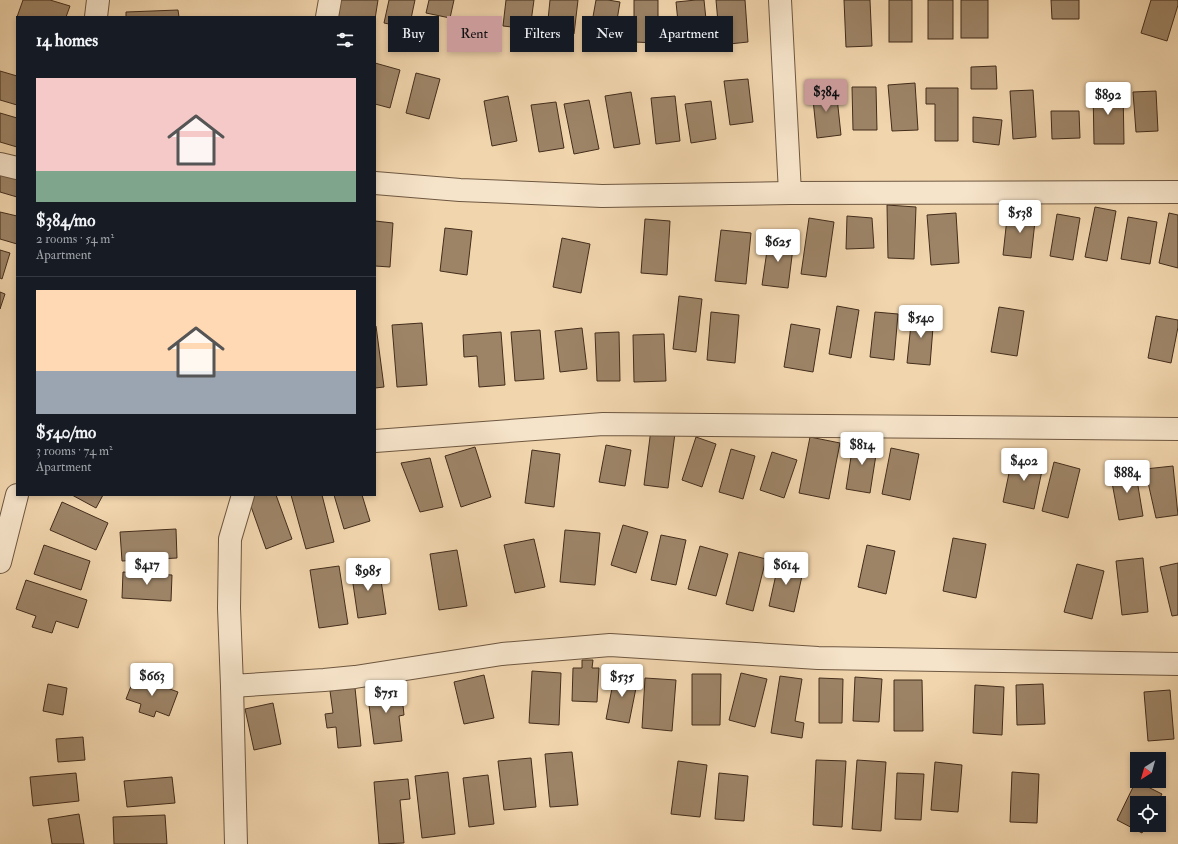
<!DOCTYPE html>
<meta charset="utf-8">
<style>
:root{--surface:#171b24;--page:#20242c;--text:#f1f3f6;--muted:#9ea1a6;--line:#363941;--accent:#c59692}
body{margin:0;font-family:"IM FELL Double Pica",serif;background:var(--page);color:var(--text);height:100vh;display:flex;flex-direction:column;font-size:15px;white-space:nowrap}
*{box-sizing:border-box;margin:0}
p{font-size:13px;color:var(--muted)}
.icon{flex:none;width:22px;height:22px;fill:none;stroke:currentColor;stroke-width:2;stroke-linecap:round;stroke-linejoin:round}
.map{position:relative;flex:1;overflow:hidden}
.drawer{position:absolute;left:16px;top:16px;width:360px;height:480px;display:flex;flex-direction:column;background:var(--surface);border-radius:0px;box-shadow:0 2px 6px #0003}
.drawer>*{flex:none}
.top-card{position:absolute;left:388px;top:16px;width:380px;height:36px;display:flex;gap:8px}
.needle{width:26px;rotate:217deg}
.buttons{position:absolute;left:1130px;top:752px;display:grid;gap:8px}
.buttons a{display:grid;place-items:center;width:36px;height:36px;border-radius:0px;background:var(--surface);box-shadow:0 2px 6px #0003;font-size:20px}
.price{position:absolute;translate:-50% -34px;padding:0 9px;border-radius:4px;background:#fff;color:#222;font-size:13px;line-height:26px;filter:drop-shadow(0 1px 2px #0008)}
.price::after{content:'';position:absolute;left:50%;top:24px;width:12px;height:9px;margin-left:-6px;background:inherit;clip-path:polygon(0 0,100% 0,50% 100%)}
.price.active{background:var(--accent);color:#111}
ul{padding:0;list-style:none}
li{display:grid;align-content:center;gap:8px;height:212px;padding:0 20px}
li+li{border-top:1px solid var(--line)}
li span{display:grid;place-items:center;height:124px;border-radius:0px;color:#555}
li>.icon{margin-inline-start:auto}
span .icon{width:72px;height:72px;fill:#fffc;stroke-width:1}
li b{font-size:17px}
h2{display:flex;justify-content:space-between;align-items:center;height:48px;padding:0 20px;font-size:17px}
.tag{padding:0 14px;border-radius:0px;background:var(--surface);box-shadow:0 2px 6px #0003;font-size:14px;line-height:36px}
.tag.active{background:var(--accent);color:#111}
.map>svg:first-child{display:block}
.building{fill:#9d8467;stroke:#432d1b}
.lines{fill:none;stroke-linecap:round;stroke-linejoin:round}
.minor-casing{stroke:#6e5740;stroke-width:24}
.minor{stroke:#f6e4ca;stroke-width:22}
</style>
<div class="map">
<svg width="1178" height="844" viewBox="0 0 1178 844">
<rect width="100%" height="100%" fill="#f1d5ad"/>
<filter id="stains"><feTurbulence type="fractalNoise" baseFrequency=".005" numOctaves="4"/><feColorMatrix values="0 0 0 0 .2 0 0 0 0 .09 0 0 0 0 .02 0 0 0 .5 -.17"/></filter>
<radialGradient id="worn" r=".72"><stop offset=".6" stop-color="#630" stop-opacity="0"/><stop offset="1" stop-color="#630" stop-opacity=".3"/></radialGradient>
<g class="building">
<path d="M 23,0 L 50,0 L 70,6 L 66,17 L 17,17 Z"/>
<path d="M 336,0 L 378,0 L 375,19 L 375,17 L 333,17 Z"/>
<path d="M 389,0 L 415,0 L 409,28 L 384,23 Z"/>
<path d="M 429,0 L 454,0 L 450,18 L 426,13 Z"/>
<path d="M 506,0 L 534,0 L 530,29 L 503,26 Z"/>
<path d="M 550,0 L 578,0 L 574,34 L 547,30 Z"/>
<path d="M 596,0 L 608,0 L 620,2 L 613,44 L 589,39 Z"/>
<path d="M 634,0 L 658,0 L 658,43 L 634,42 Z"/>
<path d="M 696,0 L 704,0 L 708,39 L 680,42 L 676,2 Z"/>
<path d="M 716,0 L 745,0 L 748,42 L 720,45 Z"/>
<path d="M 844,0 L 870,0 L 872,46 L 846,47 Z"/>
<rect x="889" y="0" width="23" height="42"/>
<rect x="928" y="0" width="25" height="39"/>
<rect x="961" y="0" width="27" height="38"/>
<path d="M 1051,0 L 1079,0 L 1079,19 L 1052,19 Z"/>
<path d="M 1151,0 L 1178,0 L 1178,5 L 1167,41 L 1141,33 Z"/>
<path d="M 178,10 L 179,17 L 126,17 L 126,12 Z"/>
<path d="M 375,63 L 400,70 L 390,108 L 375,104 Z"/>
<path d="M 996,66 L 997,89 L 971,89 L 971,67 Z"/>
<path d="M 0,71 L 17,76 L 17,105 L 0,100 Z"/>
<path d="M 416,73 L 440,79 L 429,119 L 406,113 Z"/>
<path d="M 748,79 L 753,122 L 730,125 L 724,81 Z"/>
<path d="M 915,83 L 918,130 L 892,131 L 888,85 Z"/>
<path d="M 852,87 L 876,87 L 877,130 L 853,130 Z"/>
<path d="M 836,88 L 841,135 L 817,138 L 812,90 Z"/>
<path d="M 926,88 L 958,88 L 958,141 L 935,141 L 935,104 L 926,104 Z"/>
<path d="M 1093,88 L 1123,88 L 1124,144 L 1094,144 Z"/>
<path d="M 1033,90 L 1036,137 L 1013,139 L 1010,91 Z"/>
<path d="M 1156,91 L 1158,131 L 1136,132 L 1133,92 Z"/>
<path d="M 631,92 L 640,144 L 614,148 L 605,96 Z"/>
<path d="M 508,96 L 517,141 L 492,146 L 484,101 Z"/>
<path d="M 675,96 L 680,141 L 656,144 L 651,98 Z"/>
<path d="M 589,100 L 599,149 L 574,154 L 564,104 Z"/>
<path d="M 711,101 L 716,139 L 691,143 L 685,104 Z"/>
<path d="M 556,102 L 564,148 L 539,152 L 531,105 Z"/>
<path d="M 1051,111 L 1079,111 L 1080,138 L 1052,139 Z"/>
<path d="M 0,113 L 17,118 L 17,147 L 0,142 Z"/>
<path d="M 973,117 L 1002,120 L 999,145 L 973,142 Z"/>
<path d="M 0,171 L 17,176 L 17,197 L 0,192 Z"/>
<path d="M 887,205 L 916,207 L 914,259 L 888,258 Z"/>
<path d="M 1095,207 L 1116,211 L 1107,261 L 1085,257 Z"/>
<path d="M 1008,209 L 1036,212 L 1031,258 L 1003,255 Z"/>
<path d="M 0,212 L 17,216 L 17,244 L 0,239 Z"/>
<path d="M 956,213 L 959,263 L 931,265 L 927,215 Z"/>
<path d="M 1169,213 L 1178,215 L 1178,268 L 1159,263 Z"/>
<path d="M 1057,214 L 1080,218 L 1073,260 L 1050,256 Z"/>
<path d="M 847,216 L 872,218 L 874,248 L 846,249 Z"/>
<path d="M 1128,217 L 1157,222 L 1150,264 L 1121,259 Z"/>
<path d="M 809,218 L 834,222 L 826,277 L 801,274 Z"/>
<path d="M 645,219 L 670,221 L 667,275 L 641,273 Z"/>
<path d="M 375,221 L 393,223 L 390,267 L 375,266 Z"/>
<path d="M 445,228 L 472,231 L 467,275 L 440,271 Z"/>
<path d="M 721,230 L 751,233 L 746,284 L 715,281 Z"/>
<path d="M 769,237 L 794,240 L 788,288 L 762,285 Z"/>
<path d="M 562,238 L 590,244 L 581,293 L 553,287 Z"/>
<path d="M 0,250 L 10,253 L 2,279 L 0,278 Z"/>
<path d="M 0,292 L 5,294 L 0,309 Z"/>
<path d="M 679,296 L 702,299 L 696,352 L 673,349 Z"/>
<path d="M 837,306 L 859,310 L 851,358 L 829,354 Z"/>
<path d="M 999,307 L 1024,311 L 1017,356 L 991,352 Z"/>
<path d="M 711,312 L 739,315 L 735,363 L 707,360 Z"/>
<path d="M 875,312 L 898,314 L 894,360 L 870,357 Z"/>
<path d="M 912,314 L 934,315 L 930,365 L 907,363 Z"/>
<path d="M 1156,316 L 1178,320 L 1178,327 L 1171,363 L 1148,358 Z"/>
<path d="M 422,323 L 427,385 L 397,387 L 392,325 Z"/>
<path d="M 791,324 L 820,329 L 813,372 L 784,367 Z"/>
<path d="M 375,326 L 376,326 L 384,387 L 375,388 Z"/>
<path d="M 582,328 L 587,369 L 560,372 L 555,331 Z"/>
<path d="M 540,330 L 544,379 L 515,381 L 511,332 Z"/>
<path d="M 501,332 L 505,385 L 479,387 L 477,356 L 464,357 L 463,335 Z"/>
<path d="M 619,332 L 620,381 L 597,381 L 595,333 Z"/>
<path d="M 664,334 L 666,381 L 634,382 L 633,335 Z"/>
<path d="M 651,429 L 675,433 L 668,488 L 644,485 Z"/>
<path d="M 696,437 L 716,444 L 702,487 L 682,480 Z"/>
<path d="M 810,437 L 840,443 L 829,499 L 799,493 Z"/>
<path d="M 854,438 L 878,442 L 870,493 L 846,489 Z"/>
<path d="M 606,445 L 631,450 L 625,486 L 599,482 Z"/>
<path d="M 475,447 L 491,497 L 461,507 L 445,456 Z"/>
<path d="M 891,448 L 919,454 L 910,500 L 882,494 Z"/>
<path d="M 731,449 L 755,456 L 743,499 L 719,492 Z"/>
<path d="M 532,450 L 560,454 L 554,507 L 525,503 Z"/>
<path d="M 772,452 L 797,460 L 784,498 L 760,490 Z"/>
<path d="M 1013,454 L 1044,461 L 1034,509 L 1003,502 Z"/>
<path d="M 430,458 L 443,507 L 420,512 L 401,463 Z"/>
<path d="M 1054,462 L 1080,469 L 1068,518 L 1042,511 Z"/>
<path d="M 1173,466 L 1178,515 L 1156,518 L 1145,469 Z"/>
<path d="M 1135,468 L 1143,516 L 1119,520 L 1110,472 Z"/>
<path d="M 72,495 L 103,495 L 96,508 Z"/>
<path d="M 257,495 L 276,495 L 292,539 L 266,549 L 248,498 Z"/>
<path d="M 291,495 L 322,495 L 334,542 L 306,549 Z"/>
<path d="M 334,495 L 362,495 L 370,521 L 344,529 Z"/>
<path d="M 62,502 L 108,523 L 96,550 L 50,530 Z"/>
<path d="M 623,525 L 648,532 L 636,573 L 611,565 Z"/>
<path d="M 176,529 L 177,558 L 122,561 L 120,532 Z"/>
<path d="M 565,530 L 600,533 L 595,585 L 560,582 Z"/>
<path d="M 661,535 L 686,540 L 676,585 L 651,580 Z"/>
<path d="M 953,538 L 986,544 L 976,598 L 943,591 Z"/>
<path d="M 534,539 L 545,587 L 515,593 L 504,545 Z"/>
<path d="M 44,545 L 90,561 L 81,590 L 34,574 Z"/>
<path d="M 867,545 L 895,551 L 886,594 L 858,587 Z"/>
<path d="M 700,546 L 728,554 L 716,596 L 688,589 Z"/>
<path d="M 457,550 L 467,606 L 439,610 L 430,554 Z"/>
<path d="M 739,552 L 766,559 L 753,611 L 726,604 Z"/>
<path d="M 1143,558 L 1148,612 L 1122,615 L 1116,561 Z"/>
<path d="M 779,561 L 804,567 L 794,612 L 769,606 Z"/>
<path d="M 1178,563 L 1178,615 L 1172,616 L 1160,567 Z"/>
<path d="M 1077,564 L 1104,571 L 1092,619 L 1064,612 Z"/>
<path d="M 339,566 L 348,624 L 319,628 L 310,570 Z"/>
<path d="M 379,567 L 386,614 L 358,618 L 351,570 Z"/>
<path d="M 123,572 L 172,575 L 171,601 L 122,598 Z"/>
<path d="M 26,580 L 87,600 L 78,628 L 56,621 L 52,633 L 32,627 L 36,616 L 16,609 Z"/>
<path d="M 582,660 L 593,660 L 592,668 L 599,668 L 597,702 L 572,701 L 573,668 L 582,668 Z"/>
<path d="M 532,671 L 561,673 L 559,725 L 529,723 Z"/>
<path d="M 615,673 L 638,678 L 629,723 L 606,719 Z"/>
<path d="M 741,673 L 767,679 L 755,727 L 729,720 Z"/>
<path d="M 692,674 L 721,674 L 720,725 L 692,725 Z"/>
<path d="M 484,675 L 494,718 L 464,724 L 454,682 Z"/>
<path d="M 135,676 L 178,692 L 169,716 L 156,711 L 154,717 L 139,712 L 141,704 L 126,699 Z"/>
<path d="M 780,676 L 802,679 L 795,721 L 804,723 L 802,738 L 771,733 Z"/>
<path d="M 855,677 L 882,679 L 879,722 L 853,721 Z"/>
<path d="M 645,678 L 676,680 L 672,731 L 642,728 Z"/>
<path d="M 819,678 L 843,679 L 842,723 L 819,723 Z"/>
<path d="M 894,680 L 922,680 L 923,731 L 894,731 Z"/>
<path d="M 48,684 L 67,688 L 63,715 L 43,711 Z"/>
<path d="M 1043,684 L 1045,724 L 1017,725 L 1016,685 Z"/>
<path d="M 975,685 L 1004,687 L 1002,735 L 973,733 Z"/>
<path d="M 401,687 L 404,715 L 399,716 L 402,741 L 374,744 L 367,690 Z"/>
<path d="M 355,688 L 361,746 L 338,748 L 336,727 L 327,728 L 325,714 L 333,713 L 330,691 Z"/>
<path d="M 1170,690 L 1174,739 L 1148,741 L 1144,692 Z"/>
<path d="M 273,703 L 281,744 L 254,750 L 245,709 Z"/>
<path d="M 83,737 L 85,760 L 58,762 L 56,739 Z"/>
<path d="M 572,752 L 578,805 L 550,807 L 545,754 Z"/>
<path d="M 531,758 L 536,807 L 504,810 L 498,761 Z"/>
<path d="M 816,760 L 846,761 L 842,827 L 813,825 Z"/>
<path d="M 857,760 L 886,762 L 881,831 L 852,829 Z"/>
<path d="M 678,761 L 707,765 L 700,817 L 671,814 Z"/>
<path d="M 935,762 L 962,765 L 958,812 L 931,810 Z"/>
<path d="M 448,772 L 455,834 L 422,838 L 415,776 Z"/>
<path d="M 1012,772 L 1039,774 L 1037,823 L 1010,822 Z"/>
<path d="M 76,773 L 79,801 L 33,806 L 30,777 Z"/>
<path d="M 719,773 L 748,776 L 744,821 L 715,819 Z"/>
<path d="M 897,773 L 924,774 L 921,820 L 895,819 Z"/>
<path d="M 488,775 L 494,824 L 469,827 L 463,778 Z"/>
<path d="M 172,777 L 175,803 L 127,807 L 124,781 Z"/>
<path d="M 408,779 L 410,799 L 400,800 L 404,843 L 379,844 L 374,782 Z"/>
<path d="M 1136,781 L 1162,794 L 1157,803 L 1137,803 L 1137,825 L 1146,825 L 1142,833 L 1117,820 Z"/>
<path d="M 79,814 L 84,844 L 52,844 L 48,819 Z"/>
<path d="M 165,815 L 167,844 L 114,844 L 113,817 Z"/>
</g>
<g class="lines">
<g class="minor-casing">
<g id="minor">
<path d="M 780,0 L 790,193"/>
<path d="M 96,17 L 98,0"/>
<path d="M 327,17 L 330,0"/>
<path d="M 0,164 L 17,168"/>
<path d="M 375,183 L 460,190 L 602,196 L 790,193 L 1178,192"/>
<path d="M 375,441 L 603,424 L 1178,429"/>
<path d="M 243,495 L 230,539 L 229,608 L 232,686 L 324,680 L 355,677 L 502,654 L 610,645 L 818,658 L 1178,664"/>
<path d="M 0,562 L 17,495"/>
<path d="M 232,686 L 236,844"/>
</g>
</g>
<use href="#minor" class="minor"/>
</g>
<rect width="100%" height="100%" filter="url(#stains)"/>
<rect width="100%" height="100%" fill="url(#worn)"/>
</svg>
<div class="buttons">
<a><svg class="needle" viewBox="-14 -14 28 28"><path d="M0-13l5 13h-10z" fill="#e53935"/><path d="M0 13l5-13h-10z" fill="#9ea1a6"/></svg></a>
<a><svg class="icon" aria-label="locate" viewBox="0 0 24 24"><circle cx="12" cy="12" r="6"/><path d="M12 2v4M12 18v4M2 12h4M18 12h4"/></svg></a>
</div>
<b class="price active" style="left:826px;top:113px">$384</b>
<b class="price" style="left:1108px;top:116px">$892</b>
<b class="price" style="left:1020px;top:234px">$538</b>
<b class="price" style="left:778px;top:263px">$625</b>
<b class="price" style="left:921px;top:339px">$540</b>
<b class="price" style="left:862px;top:466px">$814</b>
<b class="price" style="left:1024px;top:482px">$402</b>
<b class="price" style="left:1127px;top:494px">$884</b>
<b class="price" style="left:147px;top:586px">$417</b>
<b class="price" style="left:786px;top:586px">$614</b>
<b class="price" style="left:368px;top:592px">$985</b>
<b class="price" style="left:152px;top:697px">$663</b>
<b class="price" style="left:622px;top:698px">$535</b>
<b class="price" style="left:386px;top:714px">$751</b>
<div class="top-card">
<a class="tag">Buy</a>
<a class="tag active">Rent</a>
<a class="tag">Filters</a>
<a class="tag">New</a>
<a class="tag">Apartment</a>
</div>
<section class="drawer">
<h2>14 homes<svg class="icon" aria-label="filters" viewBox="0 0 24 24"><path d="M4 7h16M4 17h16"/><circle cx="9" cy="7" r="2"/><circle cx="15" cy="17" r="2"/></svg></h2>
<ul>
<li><span style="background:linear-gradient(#f6c9c9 75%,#7fa58c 0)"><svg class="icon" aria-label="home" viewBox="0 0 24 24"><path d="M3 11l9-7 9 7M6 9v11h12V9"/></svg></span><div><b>$384/mo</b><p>2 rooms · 54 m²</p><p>Apartment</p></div></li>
<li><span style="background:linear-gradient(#ffd9b3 65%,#9aa5b1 0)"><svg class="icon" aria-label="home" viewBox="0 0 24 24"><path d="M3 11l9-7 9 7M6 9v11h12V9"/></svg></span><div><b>$540/mo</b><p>3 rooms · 74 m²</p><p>Apartment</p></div></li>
</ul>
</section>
</div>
